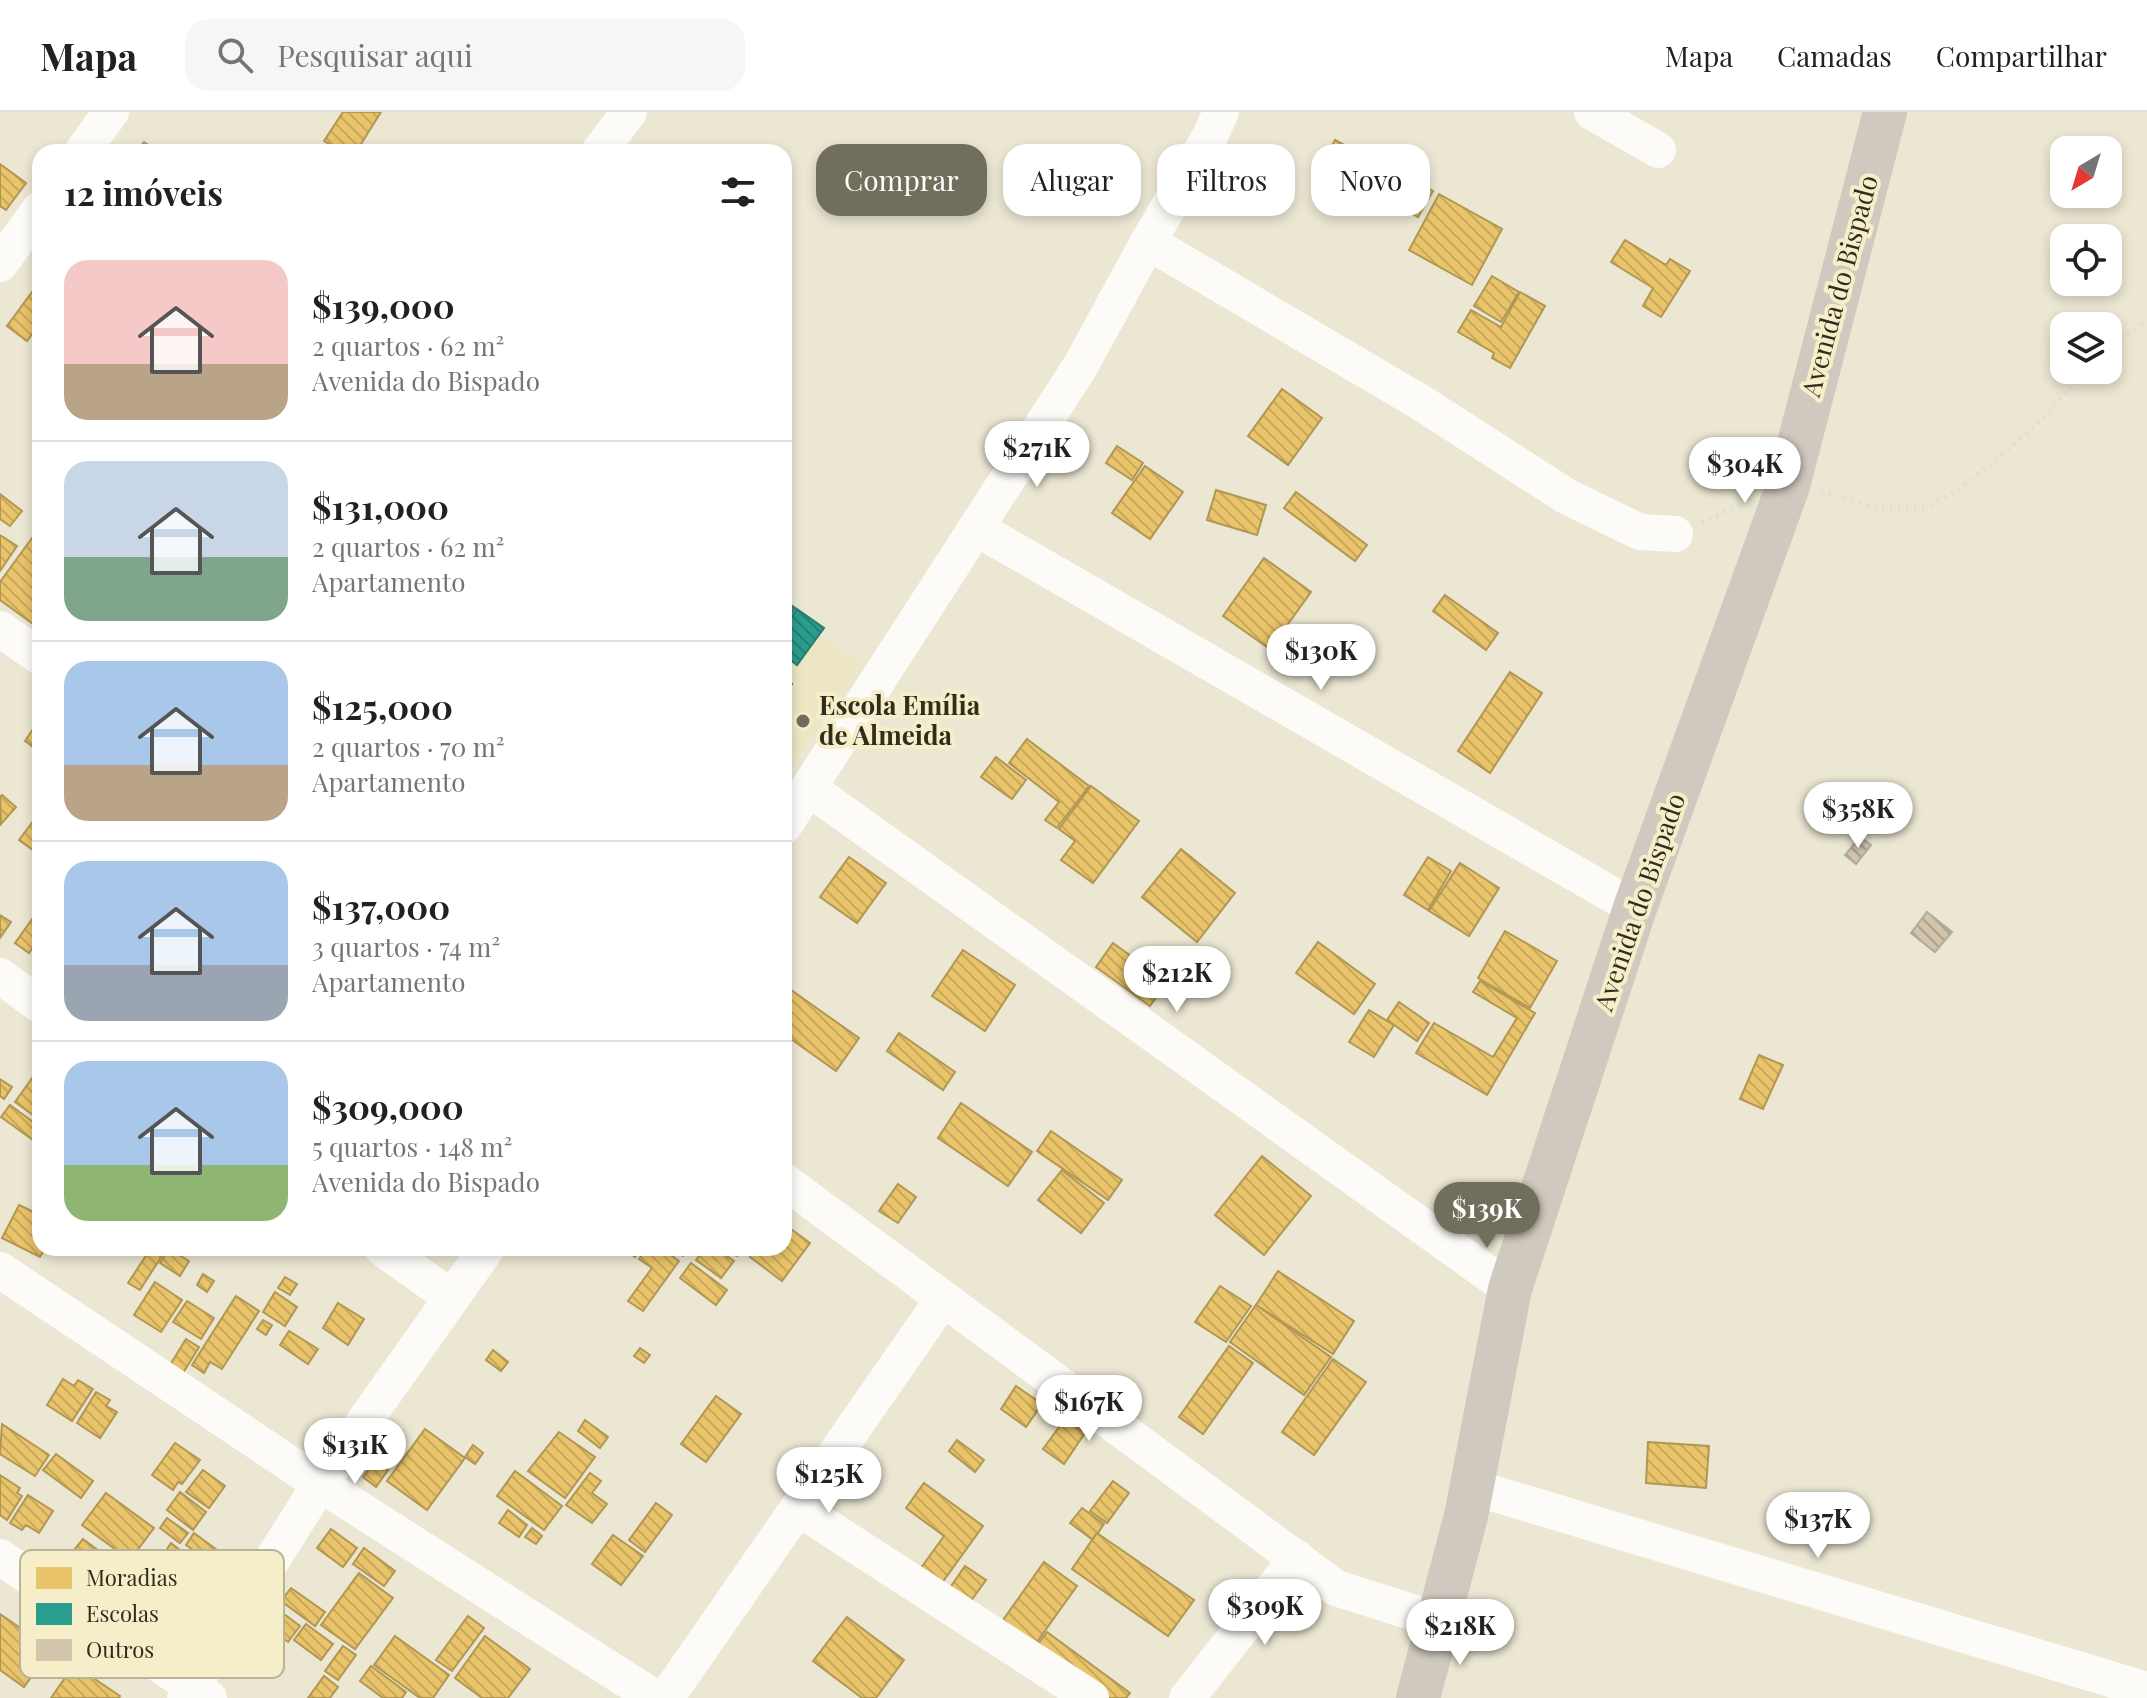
<!DOCTYPE html>
<html lang="pt">
<meta charset="utf-8">
<style>
:root{--surface:#fff;--page:#f6f6f6;--text:#202124;--muted:#757577;--line:#e0e0e0;--accent:#716e5d}
body{margin:0;font-family:"Playfair Display",serif;background:var(--page);color:var(--text);height:100vh;display:flex;flex-direction:column;font-size:30px;white-space:nowrap}
*{box-sizing:border-box;margin:0}
p{font-size:26px;color:var(--muted)}
.icon{flex:none;width:44px;height:44px;fill:none;stroke:currentColor;stroke-width:2;stroke-linecap:round;stroke-linejoin:round}
.map{position:relative;flex:1;overflow:hidden}
.side{position:absolute;left:32px;top:32px;width:760px;height:1112px;display:flex;flex-direction:column;background:var(--surface);border-radius:24px;box-shadow:0 4px 12px #0003}
.side>*{flex:none}
.banner{position:absolute;left:816px;top:32px;width:760px;height:72px;display:flex;gap:16px}
.needle{width:52px;rotate:218deg}
.buttons{position:absolute;left:2050px;top:24px;display:grid;gap:16px}
.buttons a{display:grid;place-items:center;width:72px;height:72px;border-radius:16px;background:var(--surface);box-shadow:0 4px 12px #0003;font-size:40px}
.price{position:absolute;translate:-50% -68px;padding:0 18px;border-radius:28px;background:#fff;color:#222;font-size:26px;line-height:52px;filter:drop-shadow(0 2px 4px #0008)}
.price::after{content:'';position:absolute;left:50%;top:48px;width:24px;height:18px;margin-left:-12px;background:inherit;clip-path:polygon(0 0,100% 0,50% 100%)}
.price.current{background:var(--accent);color:#fff}
ul{padding:0;list-style:none}
li{display:flex;align-items:center;gap:24px;height:200px;padding:0 32px}
li+li{border-top:2px solid var(--line)}
li span{display:grid;place-items:center;flex:none;width:224px;height:160px;border-radius:24px;color:#555}
li>.icon{margin-inline-start:auto}
span .icon{width:96px;height:96px;fill:#fffc;stroke-width:1}
li b{font-size:34px}
h2{display:flex;justify-content:space-between;align-items:center;height:96px;padding:0 32px;font-size:34px}
.tag{padding:0 28px;border-radius:24px;background:var(--surface);box-shadow:0 4px 12px #0003;font-size:28px;line-height:72px}
.tag.current{background:var(--accent);color:#fff}
header{display:flex;align-items:center;gap:48px;box-sizing:border-box;height:112px;padding:0 40px;background:var(--surface);border-bottom:2px solid var(--line)}
header strong{font-size:38px}
nav{display:flex;gap:44px;margin-inline-start:auto;font-size:28px}
.search{width:560px;height:72px;background:var(--page);display:flex;align-items:center;gap:20px;box-sizing:border-box;padding:0 28px;border-radius:24px;color:var(--muted);font-size:30px}
.map>svg:first-child{display:block}
.built{fill:#ede6c4}
.homes{fill:url(#homes-back-hatch);stroke:#b19753;stroke-width:2}
.schools{fill:url(#schools-back-hatch);stroke:#2c7b6d;stroke-width:2}
.building{fill:url(#building-back-hatch);stroke:#b1ac9d;stroke-width:2}
.lines{fill:none;stroke-linecap:round;stroke-linejoin:round}
.path{stroke:#dfded7;stroke-width:5;stroke-dasharray:2 6;stroke-linecap:butt}
.minor{stroke:#fcfbf8;stroke-width:36}
.major{stroke:#cfc9bf;stroke-width:44}
.poi-dot{fill:#716e5d;stroke:#f5eec9;stroke-width:3}
.labels{text-anchor:middle;stroke-width:8;stroke-linejoin:round;paint-order:stroke}
.street-label{font-size:26px;fill:#2f2d1e;stroke:#f5eec9}
.poi-label{font-size:26px;font-weight:bold;fill:#2f2d1e;stroke:#f5eec9;text-anchor:start}
.key{fill:#f5eec9;stroke:#bab496;stroke-width:2}
.key-label{font-size:22px;fill:#2f2d1e}
</style>
<header>
<strong>Mapa</strong>
<div class="search"><svg class="icon" aria-label="search" viewBox="0 0 24 24"><circle cx="10" cy="10" r="6"/><path d="M15 15l6 6"/></svg>Pesquisar aqui</div>
<nav><a>Mapa</a><a>Camadas</a><a>Compartilhar</a></nav>
</header>
<div class="map">
<svg width="2147" height="1586" viewBox="0 0 2147 1586">
<defs>
<pattern id="homes-back-hatch" width="6" height="6" patternUnits="userSpaceOnUse" patternTransform="scale(2)"><rect width="6" height="6" fill="#e9c46a"/><path d="M-1 5l2 2M0 0l6 6M5-1l2 2" fill="none" stroke="#c8a95b"/></pattern>
<pattern id="schools-back-hatch" width="6" height="6" patternUnits="userSpaceOnUse" patternTransform="scale(2)"><rect width="6" height="6" fill="#2a9d8f"/><path d="M-1 5l2 2M0 0l6 6M5-1l2 2" fill="none" stroke="#248074"/></pattern>
<pattern id="building-back-hatch" width="6" height="6" patternUnits="userSpaceOnUse" patternTransform="scale(2)"><rect width="6" height="6" fill="#d2c5ac"/><path d="M-1 5l2 2M0 0l6 6M5-1l2 2" fill="none" stroke="#aba08b"/></pattern>
</defs>
<rect width="100%" height="100%" fill="#ebe7d3"/>
<path class="built" d="M 784,499 L 861,552 L 784,666 Z"/>
<g class="homes">
<path d="M 343,0 L 381,0 L 356,40 L 342,40 L 324,29 Z"/>
<path d="M 1335,28 L 1415,71 L 1401,96 L 1321,53 Z"/>
<path d="M 144,30 L 158,40 L 136,40 Z"/>
<path d="M 0,52 L 26,71 L 6,98 L 0,94 Z"/>
<path d="M 1418,70 L 1433,79 L 1418,105 L 1403,96 Z"/>
<path d="M 1439,82 L 1502,117 L 1472,173 L 1409,138 Z"/>
<path d="M 1625,128 L 1666,153 L 1670,147 L 1690,159 L 1661,205 L 1643,194 L 1653,176 L 1611,150 Z"/>
<path d="M 1492,164 L 1519,180 L 1501,210 L 1474,194 Z"/>
<path d="M 35,176 L 40,180 L 40,211 L 27,229 L 7,214 Z"/>
<path d="M 1520,180 L 1545,194 L 1510,256 L 1492,246 L 1494,241 L 1458,220 L 1471,198 L 1501,215 Z"/>
<path d="M 1282,277 L 1322,306 L 1288,353 L 1248,324 Z"/>
<path d="M 1117,334 L 1143,351 L 1132,368 L 1106,351 Z"/>
<path d="M 1145,354 L 1183,380 L 1150,427 L 1112,401 Z"/>
<path d="M 1216,378 L 1266,393 L 1257,423 L 1207,408 Z"/>
<path d="M 1296,380 L 1367,433 L 1355,449 L 1284,396 Z"/>
<path d="M 0,382 L 22,399 L 10,414 L 0,407 Z"/>
<path d="M 40,415 L 40,517 L 0,488 L 0,470 Z"/>
<path d="M 0,423 L 17,434 L 0,459 Z"/>
<path d="M 1264,446 L 1311,480 L 1270,537 L 1223,504 Z"/>
<path d="M 1445,483 L 1498,521 L 1486,538 L 1433,499 Z"/>
<path d="M 1510,560 L 1542,581 L 1490,661 L 1458,639 Z"/>
<path d="M 40,607 L 40,640 L 25,629 Z"/>
<path d="M 1027,627 L 1089,674 L 1057,716 L 1045,708 L 1059,690 L 1009,651 Z"/>
<path d="M 996,645 L 1026,668 L 1012,687 L 981,665 Z"/>
<path d="M 1091,674 L 1139,709 L 1093,771 L 1061,748 L 1075,729 L 1059,717 Z"/>
<path d="M 2,683 L 16,695 L 1,712 L 0,685 Z"/>
<path d="M 34,708 L 40,713 L 40,743 L 19,728 Z"/>
<path d="M 1181,737 L 1235,781 L 1197,830 L 1142,785 Z"/>
<path d="M 849,745 L 886,771 L 857,811 L 820,785 Z"/>
<path d="M 1428,745 L 1451,759 L 1428,798 L 1404,783 Z"/>
<path d="M 1460,751 L 1499,776 L 1469,824 L 1429,799 Z"/>
<path d="M 40,796 L 40,826 L 29,841 L 15,831 Z"/>
<path d="M 0,803 L 11,810 L 0,826 Z"/>
<path d="M 1505,819 L 1557,849 L 1530,896 L 1478,866 Z"/>
<path d="M 1318,830 L 1375,872 L 1354,902 L 1296,861 Z"/>
<path d="M 1113,831 L 1149,857 L 1157,846 L 1175,858 L 1150,894 L 1096,855 Z"/>
<path d="M 963,838 L 1015,873 L 985,919 L 932,884 Z"/>
<path d="M 1480,869 L 1535,901 L 1487,983 L 1416,941 L 1434,911 L 1493,945 L 1517,906 L 1473,880 Z"/>
<path d="M 784,873 L 859,926 L 836,959 L 784,922 Z"/>
<path d="M 1399,890 L 1429,911 L 1417,929 L 1387,908 Z"/>
<path d="M 1369,898 L 1394,913 L 1374,945 L 1349,930 Z"/>
<path d="M 899,921 L 955,960 L 943,978 L 887,939 Z"/>
<path d="M 1759,943 L 1783,953 L 1763,997 L 1740,987 Z"/>
<path d="M 40,955 L 40,1008 L 15,990 Z"/>
<path d="M 0,967 L 12,975 L 4,987 L 0,984 Z"/>
<path d="M 961,991 L 1032,1040 L 1008,1074 L 938,1026 Z"/>
<path d="M 10,993 L 40,1015 L 40,1033 L 1,1005 Z"/>
<path d="M 1051,1019 L 1122,1068 L 1108,1088 L 1037,1039 Z"/>
<path d="M 1262,1044 L 1311,1084 L 1264,1143 L 1215,1103 Z"/>
<path d="M 1062,1058 L 1104,1091 L 1081,1121 L 1038,1088 Z"/>
<path d="M 898,1072 L 916,1085 L 898,1111 L 879,1099 Z"/>
<path d="M 19,1093 L 40,1103 L 40,1136 L 45,1136 L 40,1145 L 2,1126 Z"/>
<path d="M 784,1112 L 810,1131 L 782,1169 L 750,1145 L 756,1136 L 784,1136 Z"/>
<path d="M 151,1136 L 159,1136 L 165,1139 L 140,1178 L 128,1171 Z"/>
<path d="M 624,1136 L 642,1136 L 635,1145 Z"/>
<path d="M 647,1136 L 661,1136 L 679,1149 L 643,1199 L 628,1189 L 652,1156 L 639,1147 Z"/>
<path d="M 671,1136 L 689,1136 L 683,1144 Z"/>
<path d="M 705,1136 L 715,1136 L 734,1149 L 721,1166 L 696,1148 Z"/>
<path d="M 726,1136 L 743,1136 L 737,1144 Z"/>
<path d="M 169,1137 L 189,1149 L 180,1164 L 160,1151 Z"/>
<path d="M 691,1151 L 727,1178 L 716,1193 L 680,1166 Z"/>
<path d="M 1278,1159 L 1354,1209 L 1333,1242 L 1256,1193 Z"/>
<path d="M 203,1162 L 214,1169 L 207,1180 L 197,1173 Z"/>
<path d="M 285,1165 L 297,1172 L 290,1183 L 278,1176 Z"/>
<path d="M 155,1170 L 182,1188 L 161,1220 L 134,1203 Z"/>
<path d="M 1220,1174 L 1251,1194 L 1226,1230 L 1195,1210 Z"/>
<path d="M 275,1180 L 297,1195 L 285,1214 L 263,1200 Z"/>
<path d="M 236,1184 L 259,1199 L 222,1257 L 210,1250 L 204,1261 L 192,1253 Z"/>
<path d="M 187,1189 L 214,1206 L 201,1227 L 173,1210 Z"/>
<path d="M 338,1191 L 364,1207 L 348,1233 L 323,1216 Z"/>
<path d="M 1256,1193 L 1331,1245 L 1304,1283 L 1230,1230 Z"/>
<path d="M 263,1208 L 272,1213 L 266,1223 L 257,1217 Z"/>
<path d="M 289,1219 L 318,1237 L 308,1252 L 280,1233 Z"/>
<path d="M 186,1227 L 199,1235 L 183,1261 L 170,1253 Z"/>
<path d="M 1229,1234 L 1253,1251 L 1203,1322 L 1179,1305 Z"/>
<path d="M 640,1236 L 650,1243 L 644,1251 L 634,1244 Z"/>
<path d="M 493,1238 L 508,1250 L 501,1259 L 486,1248 Z"/>
<path d="M 1333,1247 L 1366,1270 L 1314,1343 L 1282,1320 Z"/>
<path d="M 63,1267 L 74,1274 L 78,1268 L 93,1277 L 72,1309 L 47,1293 Z"/>
<path d="M 1016,1274 L 1042,1292 L 1026,1315 L 1001,1297 Z"/>
<path d="M 96,1280 L 110,1288 L 106,1294 L 117,1300 L 100,1326 L 77,1311 Z"/>
<path d="M 716,1284 L 741,1302 L 706,1350 L 681,1332 Z"/>
<path d="M 1065,1307 L 1085,1321 L 1064,1352 L 1043,1337 Z"/>
<path d="M 585,1308 L 608,1325 L 600,1336 L 578,1319 Z"/>
<path d="M 2,1312 L 49,1343 L 35,1364 L 0,1342 Z"/>
<path d="M 425,1317 L 465,1346 L 427,1398 L 387,1369 Z"/>
<path d="M 559,1320 L 595,1345 L 565,1386 L 528,1359 Z"/>
<path d="M 957,1328 L 984,1348 L 975,1360 L 949,1339 Z"/>
<path d="M 1648,1330 L 1709,1334 L 1706,1376 L 1646,1371 Z"/>
<path d="M 175,1331 L 200,1348 L 182,1372 L 178,1370 L 173,1378 L 152,1363 Z"/>
<path d="M 473,1333 L 483,1341 L 475,1352 L 465,1345 Z"/>
<path d="M 56,1342 L 93,1369 L 81,1386 L 43,1358 Z"/>
<path d="M 375,1349 L 388,1358 L 376,1375 L 363,1365 Z"/>
<path d="M 203,1358 L 225,1374 L 209,1396 L 186,1380 Z"/>
<path d="M 515,1359 L 562,1394 L 544,1418 L 497,1384 Z"/>
<path d="M 590,1361 L 601,1369 L 592,1381 L 607,1392 L 592,1411 L 566,1393 Z"/>
<path d="M 0,1363 L 20,1376 L 17,1381 L 22,1384 L 7,1408 L 0,1403 Z"/>
<path d="M 1113,1369 L 1129,1381 L 1107,1411 L 1090,1399 Z"/>
<path d="M 924,1371 L 983,1414 L 939,1475 L 918,1460 L 944,1424 L 906,1396 Z"/>
<path d="M 180,1380 L 206,1400 L 193,1418 L 167,1398 Z"/>
<path d="M 106,1381 L 154,1416 L 130,1448 L 82,1413 Z"/>
<path d="M 28,1383 L 53,1399 L 39,1421 L 26,1413 L 22,1418 L 10,1411 Z"/>
<path d="M 656,1391 L 672,1403 L 645,1440 L 629,1428 Z"/>
<path d="M 1082,1396 L 1104,1412 L 1093,1428 L 1070,1411 Z"/>
<path d="M 508,1398 L 527,1413 L 519,1425 L 499,1411 Z"/>
<path d="M 167,1406 L 188,1421 L 180,1431 L 160,1416 Z"/>
<path d="M 532,1416 L 542,1424 L 536,1432 L 525,1425 Z"/>
<path d="M 331,1417 L 357,1436 L 343,1455 L 317,1436 Z"/>
<path d="M 194,1421 L 217,1438 L 208,1449 L 186,1433 Z"/>
<path d="M 1097,1421 L 1194,1488 L 1168,1524 L 1072,1457 Z"/>
<path d="M 613,1423 L 643,1444 L 621,1473 L 592,1452 Z"/>
<path d="M 83,1427 L 99,1439 L 91,1450 L 74,1438 Z"/>
<path d="M 171,1431 L 185,1442 L 176,1453 L 163,1443 Z"/>
<path d="M 364,1436 L 395,1459 L 384,1474 L 353,1452 Z"/>
<path d="M 1044,1450 L 1077,1474 L 1029,1541 L 996,1518 Z"/>
<path d="M 965,1454 L 986,1468 L 965,1497 L 945,1483 Z"/>
<path d="M 359,1461 L 393,1486 L 355,1537 L 321,1513 Z"/>
<path d="M 291,1476 L 325,1500 L 315,1514 L 281,1489 Z"/>
<path d="M 280,1499 L 300,1514 L 288,1530 L 268,1516 Z"/>
<path d="M 0,1502 L 51,1537 L 24,1575 L 0,1558 Z"/>
<path d="M 468,1504 L 484,1516 L 452,1559 L 436,1548 Z"/>
<path d="M 847,1505 L 904,1548 L 876,1586 L 862,1586 L 813,1549 Z"/>
<path d="M 306,1512 L 333,1532 L 321,1548 L 294,1528 Z"/>
<path d="M 1047,1520 L 1130,1581 L 1126,1586 L 1093,1586 L 1032,1540 Z"/>
<path d="M 395,1524 L 449,1563 L 433,1586 L 420,1586 L 374,1553 Z"/>
<path d="M 485,1524 L 530,1557 L 508,1586 L 482,1586 L 455,1566 Z"/>
<path d="M 343,1534 L 356,1543 L 338,1568 L 325,1559 Z"/>
<path d="M 74,1553 L 120,1584 L 119,1586 L 51,1586 Z"/>
<path d="M 371,1554 L 406,1580 L 402,1586 L 383,1586 L 360,1569 Z"/>
<path d="M 324,1564 L 338,1575 L 330,1586 L 308,1586 Z"/>
</g>
<g class="schools">
<path d="M 784,488 L 795,496 L 784,511 Z"/>
<path d="M 797,497 L 824,516 L 797,553 L 784,543 L 784,515 Z"/>
<path d="M 784,566 L 792,572 L 784,583 Z"/>
</g>
<g class="building">
<path d="M 1860,725 L 1871,733 L 1856,752 L 1845,743 Z"/>
<path d="M 1927,800 L 1952,820 L 1935,840 L 1911,821 Z"/>
</g>
<g class="lines">
<g class="path">
<path d="M 2108,236 L 2147,209"/>
<path d="M 1821,379 L 1879,397 L 1926,395 L 1960,377 L 2032,317 L 2088,258"/>
<path d="M 1702,411 L 1743,391"/>
</g>
<g class="minor">
<path d="M 1592,0 L 1658,38"/>
<path d="M 82,40 L 111,0"/>
<path d="M 599,40 L 629,0"/>
<path d="M 1148,130 L 1420,290 L 1566,384 L 1640,420 L 1675,422"/>
<path d="M 0,152 L 40,97"/>
<path d="M 976,416 L 1635,796"/>
<path d="M 0,517 L 40,545"/>
<path d="M 810,677 L 1510,1177"/>
<path d="M 784,714 L 1081,253 L 1148,130 L 1210,24 L 1221,0"/>
<path d="M 0,864 L 40,893"/>
<path d="M 784,1069 L 1336,1476 L 1437,1508"/>
<path d="M 382,1136 L 452,1186"/>
<path d="M 0,1158 L 320,1372 L 655,1586"/>
<path d="M 1472,1375 L 2147,1578"/>
<path d="M 798,1396 L 1091,1586"/>
<path d="M 0,1445 L 209,1586"/>
<path d="M 185,1586 L 320,1372 L 487,1136"/>
<path d="M 666,1586 L 943,1187"/>
<path d="M 1187,1586 L 1297,1446"/>
</g>
<path class="major" d="M 1418,1586 L 1466,1404 L 1510,1177 L 1635,796 L 1788,374 L 1885,0"/>
</g>
<circle class="poi-dot" cx="803" cy="609" r="8"/>
<g class="labels">
<g class="street-label">
<text transform="translate(1840 174) rotate(-75)" y="9">Avenida do Bispado</text>
<text transform="translate(1640 790) rotate(-71)" y="9">Avenida do Bispado</text>
</g>
<g class="poi-label">
<text x="819" y="603">Escola Emília<tspan x="819" dy="30">de Almeida</tspan></text>
</g>
</g>
<rect x="20" y="1438" width="264" height="128" rx="12" class="key"/>
<rect x="36" y="1455" width="36" height="22" fill="#e9c46a"/>
<rect x="36" y="1491" width="36" height="22" fill="#2a9d8f"/>
<rect x="36" y="1527" width="36" height="22" fill="#d2c5ac"/>
<g class="key-label">
<text x="86" y="1474">Moradias</text>
<text x="86" y="1510">Escolas</text>
<text x="86" y="1546">Outros</text>
</g>
</svg>
<div class="buttons">
<a><svg class="needle" viewBox="-14 -14 28 28"><path d="M0-13l5 13h-10z" fill="#e53935"/><path d="M0 13l5-13h-10z" fill="#757577"/></svg></a>
<a><svg class="icon" aria-label="locate" viewBox="0 0 24 24"><circle cx="12" cy="12" r="6"/><path d="M12 2v4M12 18v4M2 12h4M18 12h4"/></svg></a>
<a><svg class="icon" aria-label="layers" viewBox="0 0 24 24"><path d="M12 4l9 5-9 5-9-5zM3 14l9 5 9-5"/></svg></a>
</div>
<b class="price" style="left:1037px;top:377px">$271K</b>
<b class="price" style="left:1745px;top:393px">$304K</b>
<b class="price" style="left:1321px;top:580px">$130K</b>
<b class="price" style="left:1858px;top:738px">$358K</b>
<b class="price" style="left:1177px;top:902px">$212K</b>
<b class="price current" style="left:1487px;top:1138px">$139K</b>
<b class="price" style="left:1089px;top:1331px">$167K</b>
<b class="price" style="left:355px;top:1374px">$131K</b>
<b class="price" style="left:829px;top:1403px">$125K</b>
<b class="price" style="left:1818px;top:1448px">$137K</b>
<b class="price" style="left:1265px;top:1535px">$309K</b>
<b class="price" style="left:1460px;top:1555px">$218K</b>
<div class="banner">
<a class="tag current">Comprar</a>
<a class="tag">Alugar</a>
<a class="tag">Filtros</a>
<a class="tag">Novo</a>
</div>
<section class="side">
<h2>12 imóveis<svg class="icon" aria-label="filters" viewBox="0 0 24 24"><path d="M4 7h16M4 17h16"/><circle cx="9" cy="7" r="2"/><circle cx="15" cy="17" r="2"/></svg></h2>
<ul>
<li><span style="background:linear-gradient(#f6c9c9 65%,#b9a48a 0)"><svg class="icon" aria-label="home" viewBox="0 0 24 24"><path d="M3 11l9-7 9 7M6 9v11h12V9"/></svg></span><div><b>$139,000</b><p>2 quartos · 62 m²</p><p>Avenida do Bispado</p></div></li>
<li><span style="background:linear-gradient(#c9d6e8 60%,#7fa58c 0)"><svg class="icon" aria-label="home" viewBox="0 0 24 24"><path d="M3 11l9-7 9 7M6 9v11h12V9"/></svg></span><div><b>$131,000</b><p>2 quartos · 62 m²</p><p>Apartamento</p></div></li>
<li><span style="background:linear-gradient(#a9c7e8 65%,#b9a48a 0)"><svg class="icon" aria-label="home" viewBox="0 0 24 24"><path d="M3 11l9-7 9 7M6 9v11h12V9"/></svg></span><div><b>$125,000</b><p>2 quartos · 70 m²</p><p>Apartamento</p></div></li>
<li><span style="background:linear-gradient(#a9c7e8 65%,#9aa5b1 0)"><svg class="icon" aria-label="home" viewBox="0 0 24 24"><path d="M3 11l9-7 9 7M6 9v11h12V9"/></svg></span><div><b>$137,000</b><p>3 quartos · 74 m²</p><p>Apartamento</p></div></li>
<li><span style="background:linear-gradient(#a9c7e8 65%,#8fb573 0)"><svg class="icon" aria-label="home" viewBox="0 0 24 24"><path d="M3 11l9-7 9 7M6 9v11h12V9"/></svg></span><div><b>$309,000</b><p>5 quartos · 148 m²</p><p>Avenida do Bispado</p></div></li>
</ul>
</section>
</div>
